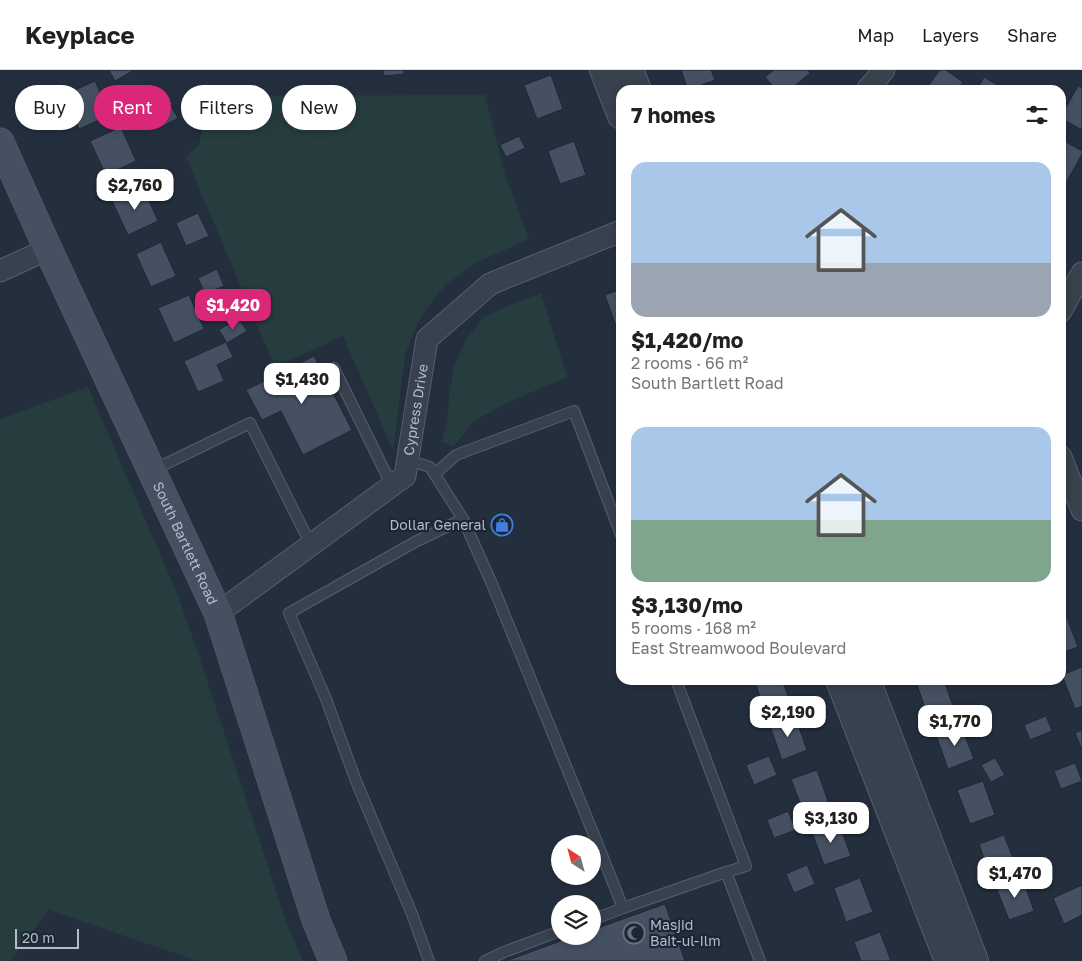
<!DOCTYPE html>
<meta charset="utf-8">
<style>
:root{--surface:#fff;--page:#f6f6f6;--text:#202124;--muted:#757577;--line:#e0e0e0;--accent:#db2777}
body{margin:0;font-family:"Golos Text",sans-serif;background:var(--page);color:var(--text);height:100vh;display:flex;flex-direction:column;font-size:19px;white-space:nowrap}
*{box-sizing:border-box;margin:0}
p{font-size:16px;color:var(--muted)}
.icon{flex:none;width:28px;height:28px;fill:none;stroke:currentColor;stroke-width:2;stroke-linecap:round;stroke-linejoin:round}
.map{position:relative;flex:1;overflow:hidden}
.panel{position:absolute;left:616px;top:15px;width:450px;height:600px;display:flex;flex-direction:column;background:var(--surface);border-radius:15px;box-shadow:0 2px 8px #0003}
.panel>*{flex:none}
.banner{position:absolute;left:15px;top:15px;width:475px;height:45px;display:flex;gap:10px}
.needle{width:32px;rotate:324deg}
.controls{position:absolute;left:551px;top:765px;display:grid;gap:10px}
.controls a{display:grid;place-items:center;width:50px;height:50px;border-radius:50%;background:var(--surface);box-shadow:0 2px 8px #0003;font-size:25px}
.scale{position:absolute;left:15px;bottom:12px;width:64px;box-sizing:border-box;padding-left:5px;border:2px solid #b4bcc9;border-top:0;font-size:14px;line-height:18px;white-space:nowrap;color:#b4bcc9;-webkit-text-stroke:4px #1d2633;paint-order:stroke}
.price{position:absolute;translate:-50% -42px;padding:0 11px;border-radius:10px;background:#fff;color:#222;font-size:16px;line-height:32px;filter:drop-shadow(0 1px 2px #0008)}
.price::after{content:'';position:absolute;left:50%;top:30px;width:15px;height:11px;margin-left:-8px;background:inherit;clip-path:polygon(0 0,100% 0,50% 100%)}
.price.current{background:var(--accent);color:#fff}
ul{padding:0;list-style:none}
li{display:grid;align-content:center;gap:10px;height:265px;padding:0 15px}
li span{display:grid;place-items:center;height:155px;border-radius:15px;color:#555}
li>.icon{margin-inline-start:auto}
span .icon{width:90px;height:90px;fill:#fffc;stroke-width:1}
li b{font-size:21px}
h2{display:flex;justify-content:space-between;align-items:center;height:60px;padding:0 15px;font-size:21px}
.chip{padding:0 18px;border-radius:22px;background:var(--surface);box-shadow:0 2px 8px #0003;font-size:18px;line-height:45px}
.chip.current{background:var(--accent);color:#fff}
header{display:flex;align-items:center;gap:30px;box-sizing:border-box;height:70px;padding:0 25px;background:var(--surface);border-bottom:1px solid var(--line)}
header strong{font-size:24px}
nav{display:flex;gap:28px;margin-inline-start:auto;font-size:18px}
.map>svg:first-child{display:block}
.green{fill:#263c3f}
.building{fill:#455162;stroke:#1f2835}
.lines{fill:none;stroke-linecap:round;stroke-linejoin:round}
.service-casing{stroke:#565f6c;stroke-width:12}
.minor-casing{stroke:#565f6c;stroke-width:23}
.tertiary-casing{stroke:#565f6c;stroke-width:28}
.secondary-casing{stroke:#565f6c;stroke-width:29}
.service{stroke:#38414e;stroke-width:10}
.minor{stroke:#38414e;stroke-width:21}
.tertiary{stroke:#38414e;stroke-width:26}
.secondary{stroke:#465061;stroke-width:28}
.labels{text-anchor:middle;stroke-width:4.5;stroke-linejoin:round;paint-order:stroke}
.street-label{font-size:14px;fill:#b4bcc9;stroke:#1d2633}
.poi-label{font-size:14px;fill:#b4bcc9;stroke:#1d2633;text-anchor:end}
</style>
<header>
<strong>Keyplace</strong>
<nav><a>Map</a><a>Layers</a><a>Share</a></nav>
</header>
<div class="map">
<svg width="1082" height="891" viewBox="0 0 1082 891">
<rect width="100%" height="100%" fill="#242f3e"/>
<g class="green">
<path d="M 485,25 L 506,108 L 529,169 L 475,193 L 445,215 L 420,248 L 405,285 L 393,380 L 343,266 L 275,297 L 186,87 L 198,76 L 203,59 L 198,26 Z"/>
<path d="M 541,223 L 567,307 L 506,333 L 473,352 L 453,377 L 442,371 L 447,352 L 449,328 L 453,300 L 465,271 L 483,248 L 505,237 Z"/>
<path d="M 88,317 L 177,523 L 199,586 L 288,857 L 303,891 L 198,891 L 49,840 L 10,891 L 0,891 L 0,349 Z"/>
</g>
<g class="building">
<path d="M 109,0 L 134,0 L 115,11 Z"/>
<path d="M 383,0 L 404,0 L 404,4 L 384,6 Z"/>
<path d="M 681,0 L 711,0 L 715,10 L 688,20 Z"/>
<path d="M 774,0 L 807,0 L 810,3 L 790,20 L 776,20 L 765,7 Z"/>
<path d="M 940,0 L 946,0 L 963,12 L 957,20 L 925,20 Z"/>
<path d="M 551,5 L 563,39 L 537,49 L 524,15 Z"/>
<path d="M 984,7 L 1006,20 L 977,20 Z"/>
<path d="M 95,11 L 110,45 L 79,59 L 64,25 Z"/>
<path d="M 1078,16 L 1082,18 L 1082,60 L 1061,48 L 1061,46 Z"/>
<path d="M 168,31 L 178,48 L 158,59 L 148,42 Z"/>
<path d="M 121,57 L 136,91 L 106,105 L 90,71 Z"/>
<path d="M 519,66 L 525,78 L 506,87 L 500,75 Z"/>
<path d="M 1061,69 L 1082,81 L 1082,84 L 1066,113 L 1061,111 Z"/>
<path d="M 574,71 L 586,105 L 560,114 L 548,81 Z"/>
<path d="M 143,117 L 158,151 L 128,165 L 112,131 Z"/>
<path d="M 198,143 L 209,166 L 186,176 L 176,153 Z"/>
<path d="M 161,172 L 176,206 L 151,217 L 136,184 Z"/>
<path d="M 217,199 L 224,216 L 205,224 L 198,208 Z"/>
<path d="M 621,219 L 621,257 L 617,259 L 605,225 Z"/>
<path d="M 189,225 L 204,259 L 174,273 L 158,238 Z"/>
<path d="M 238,248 L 247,261 L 227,273 L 219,260 Z"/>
<path d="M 226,272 L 233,287 L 217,295 L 224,311 L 198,322 L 184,291 Z"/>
<path d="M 314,286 L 352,360 L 303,385 L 281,341 L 262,350 L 246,320 Z"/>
<path d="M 1065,543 L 1078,577 L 1061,583 L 1061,544 Z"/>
<path d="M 1082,597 L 1082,636 L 1075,639 L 1062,605 Z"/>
<path d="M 754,610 L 782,610 L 788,626 L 763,635 Z"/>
<path d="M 921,610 L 944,610 L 953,636 L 928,646 L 916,612 Z"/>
<path d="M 795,646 L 807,680 L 782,690 L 770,656 Z"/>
<path d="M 1046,646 L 1052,661 L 1030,670 L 1024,655 Z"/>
<path d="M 961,656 L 974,689 L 948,699 L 936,665 Z"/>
<path d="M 1082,660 L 1082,680 L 1075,663 Z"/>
<path d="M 769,686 L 777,705 L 754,715 L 746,695 Z"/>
<path d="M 995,688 L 1005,705 L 991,712 L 981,695 Z"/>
<path d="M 1075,693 L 1082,711 L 1061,719 L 1054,701 Z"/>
<path d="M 817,700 L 829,734 L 804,743 L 791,709 Z"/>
<path d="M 983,711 L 995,745 L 970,754 L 957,720 Z"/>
<path d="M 788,741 L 796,760 L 774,768 L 767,750 Z"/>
<path d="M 838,752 L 851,786 L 824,795 L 812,762 Z"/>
<path d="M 1004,765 L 1017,799 L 991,808 L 979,774 Z"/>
<path d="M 807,795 L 815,814 L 794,823 L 786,804 Z"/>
<path d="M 1022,807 L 1034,841 L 1009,850 L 996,817 Z"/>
<path d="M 860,808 L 873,842 L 846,852 L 834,818 Z"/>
<path d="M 1082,815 L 1082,845 L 1064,854 L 1053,828 Z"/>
<path d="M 665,834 L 685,891 L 506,891 L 574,866 L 592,866 L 592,860 Z"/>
<path d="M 880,862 L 891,891 L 861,891 L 854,872 Z"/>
</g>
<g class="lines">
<g class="service-casing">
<g id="service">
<path d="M 334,298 L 392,416"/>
<path d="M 407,390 L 430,397 L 463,449 L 492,514 L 596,770 L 623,838 L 592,850"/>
<path d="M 153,400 L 250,353 L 311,475"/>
<path d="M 435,404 L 456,385 L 574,341 L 621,465"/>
<path d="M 676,610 L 746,796 L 726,802"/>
<path d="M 623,838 L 726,802 L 760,891"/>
<path d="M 429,891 L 412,844 L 356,711 L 326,629 L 289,543 L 415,472 L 463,449"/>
<path d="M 485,891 L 504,882 L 560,861"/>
</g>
</g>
<g class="minor-casing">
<g id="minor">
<path d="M 867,20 L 884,0"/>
<path d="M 0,201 L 48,179"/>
<path d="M 1061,241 L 1082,203"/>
<path d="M 1061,387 L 1082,440"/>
<path id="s1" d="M 218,543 L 405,406 L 427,269 L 490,214 L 621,161"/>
</g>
</g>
<g class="tertiary-casing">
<g id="tertiary">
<path d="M 603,0 L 621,46"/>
<path d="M 630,0 L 638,20"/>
<path d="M 839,610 L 948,891"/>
<path d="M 867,610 L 975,891"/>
</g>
</g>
<g class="secondary-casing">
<g id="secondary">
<path id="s2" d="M 0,72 L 48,179 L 218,543 L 316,850 L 333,891"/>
</g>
</g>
<use href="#service" class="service"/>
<use href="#minor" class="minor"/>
<use href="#tertiary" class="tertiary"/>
<use href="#secondary" class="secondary"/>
</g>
<defs>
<g id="shop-ring" transform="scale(1.125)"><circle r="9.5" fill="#1d2633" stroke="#3f7fe0" stroke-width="1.5"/><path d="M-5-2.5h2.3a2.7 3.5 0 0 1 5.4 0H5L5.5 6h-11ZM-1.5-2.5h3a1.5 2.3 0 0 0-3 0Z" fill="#3f7fe0"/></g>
<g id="mosque-ring" transform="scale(1.125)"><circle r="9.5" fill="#1d2633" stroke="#6b7280" stroke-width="1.5"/><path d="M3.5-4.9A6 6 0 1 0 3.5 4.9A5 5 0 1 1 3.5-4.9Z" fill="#6b7280"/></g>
</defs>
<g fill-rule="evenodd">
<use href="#shop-ring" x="502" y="455"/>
<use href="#mosque-ring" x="634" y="863"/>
</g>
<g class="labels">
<g class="street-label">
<text dy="5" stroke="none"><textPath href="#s1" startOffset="299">Cypress Drive</textPath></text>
<text dy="5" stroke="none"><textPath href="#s2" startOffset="442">South Bartlett Road</textPath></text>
</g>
<g class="poi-label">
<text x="486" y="460">Dollar General</text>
<text x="650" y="860" text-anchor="start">Masjid<tspan x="650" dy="16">Bait-ul-Ilm</tspan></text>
</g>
</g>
</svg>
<div class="controls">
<a><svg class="needle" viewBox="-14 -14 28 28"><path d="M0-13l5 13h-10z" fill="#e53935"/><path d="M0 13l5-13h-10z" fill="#757577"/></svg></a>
<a><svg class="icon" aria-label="layers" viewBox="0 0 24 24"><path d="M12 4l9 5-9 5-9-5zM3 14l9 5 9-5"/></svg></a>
</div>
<div class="scale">20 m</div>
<b class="price" style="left:135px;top:141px">$2,760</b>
<b class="price current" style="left:233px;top:261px">$1,420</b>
<b class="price" style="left:302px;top:335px">$1,430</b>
<b class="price" style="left:788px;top:668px">$2,190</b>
<b class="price" style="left:955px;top:677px">$1,770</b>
<b class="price" style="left:831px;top:774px">$3,130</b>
<b class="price" style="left:1015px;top:829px">$1,470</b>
<div class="banner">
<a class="chip">Buy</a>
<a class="chip current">Rent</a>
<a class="chip">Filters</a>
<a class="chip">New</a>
</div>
<section class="panel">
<h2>7 homes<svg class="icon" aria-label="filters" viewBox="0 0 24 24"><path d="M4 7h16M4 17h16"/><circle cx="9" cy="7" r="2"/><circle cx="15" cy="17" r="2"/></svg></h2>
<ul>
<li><span style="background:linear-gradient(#a9c7e8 65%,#9aa5b1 0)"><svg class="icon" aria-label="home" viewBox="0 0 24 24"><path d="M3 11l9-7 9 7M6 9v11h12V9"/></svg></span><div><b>$1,420/mo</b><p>2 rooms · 66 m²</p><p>South Bartlett Road</p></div></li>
<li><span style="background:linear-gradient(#a9c7e8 60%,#7fa58c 0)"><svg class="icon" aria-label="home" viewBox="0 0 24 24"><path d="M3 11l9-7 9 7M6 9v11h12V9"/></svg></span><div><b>$3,130/mo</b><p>5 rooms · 168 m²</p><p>East Streamwood Boulevard</p></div></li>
</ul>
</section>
</div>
